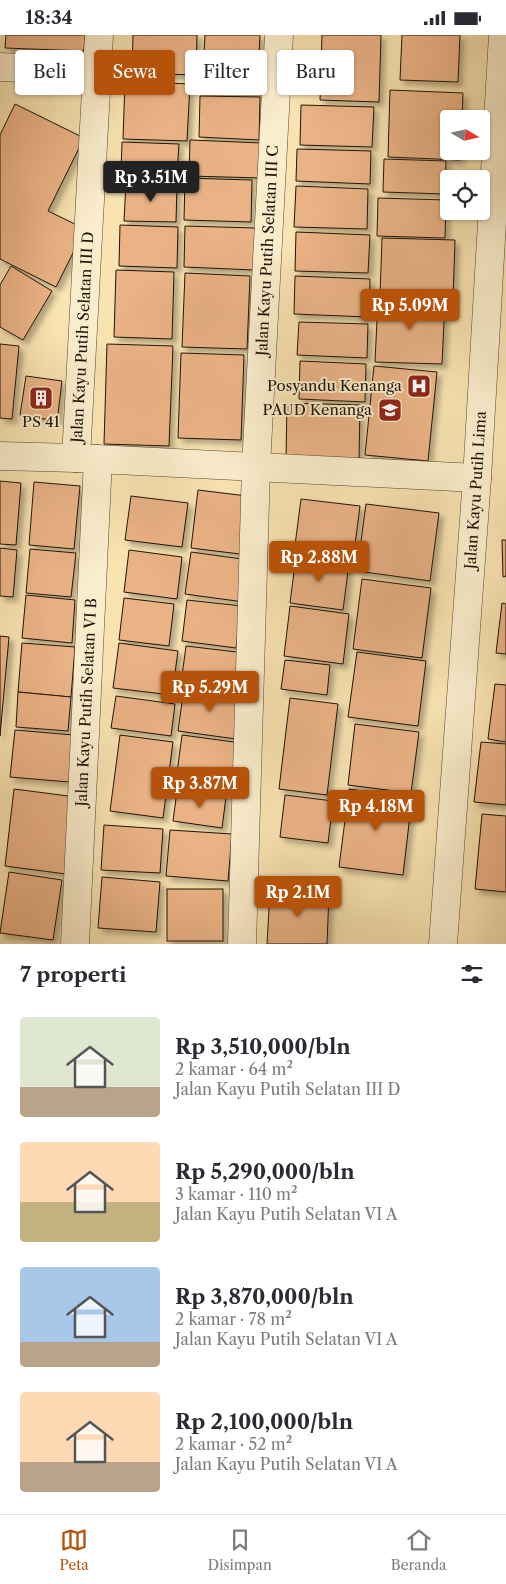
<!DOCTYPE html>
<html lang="id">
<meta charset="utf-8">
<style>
:root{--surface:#fff;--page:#f7f7f7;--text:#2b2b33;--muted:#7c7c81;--line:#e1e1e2;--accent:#b45309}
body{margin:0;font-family:"Libre Caslon Text",serif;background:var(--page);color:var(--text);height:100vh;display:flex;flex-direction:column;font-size:19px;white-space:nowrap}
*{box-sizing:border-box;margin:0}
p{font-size:16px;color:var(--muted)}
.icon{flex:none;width:28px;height:28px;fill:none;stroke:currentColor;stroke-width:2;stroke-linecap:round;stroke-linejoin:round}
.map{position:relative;height:909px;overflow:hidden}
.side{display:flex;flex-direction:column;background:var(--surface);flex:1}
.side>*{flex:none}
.guide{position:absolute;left:15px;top:15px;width:476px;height:45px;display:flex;gap:10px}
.needle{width:32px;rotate:99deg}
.buttons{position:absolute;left:440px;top:75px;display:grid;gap:10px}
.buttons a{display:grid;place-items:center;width:50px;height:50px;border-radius:5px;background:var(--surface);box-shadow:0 1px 4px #0004;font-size:25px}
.price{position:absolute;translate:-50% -42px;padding:0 11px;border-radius:5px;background:var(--accent);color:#fff;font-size:16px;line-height:32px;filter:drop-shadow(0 1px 2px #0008)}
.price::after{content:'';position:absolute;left:50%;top:30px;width:15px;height:11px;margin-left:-8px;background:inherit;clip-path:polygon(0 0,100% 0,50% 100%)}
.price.selected{background:#222;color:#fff}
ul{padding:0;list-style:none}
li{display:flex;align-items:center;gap:15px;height:125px;padding:0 20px}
li span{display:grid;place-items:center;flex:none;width:140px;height:100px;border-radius:5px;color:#555}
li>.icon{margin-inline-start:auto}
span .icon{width:60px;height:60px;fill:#fffc;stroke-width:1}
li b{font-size:21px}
h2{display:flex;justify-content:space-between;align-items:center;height:60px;padding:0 20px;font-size:21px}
.chip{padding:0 18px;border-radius:5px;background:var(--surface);box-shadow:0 1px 4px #0004;font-size:18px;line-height:45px}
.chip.selected{background:var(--accent);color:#fff}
.status{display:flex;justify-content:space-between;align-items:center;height:35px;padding:0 25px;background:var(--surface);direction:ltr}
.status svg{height:14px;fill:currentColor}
.menu{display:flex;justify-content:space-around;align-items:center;height:70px;border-top:1px solid var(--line);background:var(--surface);font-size:14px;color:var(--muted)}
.menu a{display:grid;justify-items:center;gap:2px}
.menu .selected{color:var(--accent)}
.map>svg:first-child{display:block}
.building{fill:#eab386;stroke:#1f1309;filter:url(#shadow)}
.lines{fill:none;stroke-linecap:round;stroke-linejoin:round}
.street-casing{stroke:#554733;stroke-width:29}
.street{stroke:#faedcc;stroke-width:28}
.labels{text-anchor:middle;stroke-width:4;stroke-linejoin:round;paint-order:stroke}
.street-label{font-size:15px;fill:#1f1309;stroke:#faedcc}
.poi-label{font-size:15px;fill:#1f1309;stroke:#faedcc;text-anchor:end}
</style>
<div class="status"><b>18:34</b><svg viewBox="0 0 49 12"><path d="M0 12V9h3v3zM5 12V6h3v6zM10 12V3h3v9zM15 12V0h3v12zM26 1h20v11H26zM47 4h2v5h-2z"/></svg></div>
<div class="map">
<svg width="506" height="909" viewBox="0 0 506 909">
<defs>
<filter id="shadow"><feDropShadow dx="4.5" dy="4.5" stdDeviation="2.5" flood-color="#0004"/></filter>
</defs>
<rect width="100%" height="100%" fill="#f8e3b1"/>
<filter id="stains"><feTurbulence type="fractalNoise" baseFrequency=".004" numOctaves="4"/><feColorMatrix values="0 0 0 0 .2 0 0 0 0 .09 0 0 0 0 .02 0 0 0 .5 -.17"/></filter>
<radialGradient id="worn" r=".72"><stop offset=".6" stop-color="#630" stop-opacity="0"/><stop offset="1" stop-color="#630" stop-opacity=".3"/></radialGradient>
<g class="building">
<path d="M 6,0 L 85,0 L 84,16 L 5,13 Z"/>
<path d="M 133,0 L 197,0 L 196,40 L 132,38 Z"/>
<path d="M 205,0 L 260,0 L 259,19 L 204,18 Z"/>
<path d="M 322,0 L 381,0 L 379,67 L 320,65 Z"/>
<path d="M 402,0 L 460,0 L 458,47 L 400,45 Z"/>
<path d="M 203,20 L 264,22 L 263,59 L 201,57 Z"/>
<path d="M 125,46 L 190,49 L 187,106 L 123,104 Z"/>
<path d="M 390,55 L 463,58 L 462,84 L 449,84 L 449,116 L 461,116 L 460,125 L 388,122 Z"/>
<path d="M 200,61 L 260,62 L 259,105 L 199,102 Z"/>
<path d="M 15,69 L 84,103 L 48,176 L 85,194 L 56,252 L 0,224 L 0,100 Z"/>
<path d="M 301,70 L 374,72 L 372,112 L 300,110 Z"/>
<path d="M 190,105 L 262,108 L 261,143 L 189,141 Z"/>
<path d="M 122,107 L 179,109 L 177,139 L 121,137 Z"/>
<path d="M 297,114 L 371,116 L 370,149 L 296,146 Z"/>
<path d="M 384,124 L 446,126 L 445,159 L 383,157 Z"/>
<path d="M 185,143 L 252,145 L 251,187 L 184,185 Z"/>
<path d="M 126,148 L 177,149 L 176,187 L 124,186 Z"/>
<path d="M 296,151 L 368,154 L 367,194 L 294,192 Z"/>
<path d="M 378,163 L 446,165 L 445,203 L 377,201 Z"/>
<path d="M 120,190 L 178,192 L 177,233 L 119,231 Z"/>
<path d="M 185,191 L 255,193 L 254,235 L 184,232 Z"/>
<path d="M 296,197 L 370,200 L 368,238 L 295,236 Z"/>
<path d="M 382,203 L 455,205 L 453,264 L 380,261 Z"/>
<path d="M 11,231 L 52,256 L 23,305 L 0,292 L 0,250 Z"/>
<path d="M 116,235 L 174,237 L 172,304 L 114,302 Z"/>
<path d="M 185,238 L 250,241 L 247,314 L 182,312 Z"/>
<path d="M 295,241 L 370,244 L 369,282 L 294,279 Z"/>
<path d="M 378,264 L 445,266 L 442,329 L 375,327 Z"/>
<path d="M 299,287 L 368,289 L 367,323 L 297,320 Z"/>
<path d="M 0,309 L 19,311 L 12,384 L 0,383 Z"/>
<path d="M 107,309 L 173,311 L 169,411 L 104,409 Z"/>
<path d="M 181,318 L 244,320 L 241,405 L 178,403 Z"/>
<path d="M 300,326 L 366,329 L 365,367 L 299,364 Z"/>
<path d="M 374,331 L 437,337 L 428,426 L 365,420 Z"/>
<path d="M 26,341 L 62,346 L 57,386 L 20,380 Z"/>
<path d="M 287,368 L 360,370 L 359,425 L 286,423 Z"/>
<path d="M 0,446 L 21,448 L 16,510 L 0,509 Z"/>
<path d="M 34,447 L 80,451 L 74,514 L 29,510 Z"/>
<path d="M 198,455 L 255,462 L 248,520 L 191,513 Z"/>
<path d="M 131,461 L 188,468 L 182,512 L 125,505 Z"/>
<path d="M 301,464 L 360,471 L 353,525 L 294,518 Z"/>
<path d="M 366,469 L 439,478 L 430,546 L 357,536 Z"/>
<path d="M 502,505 L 506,505 L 506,541 L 503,542 Z"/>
<path d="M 0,513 L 17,515 L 13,562 L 0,561 Z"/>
<path d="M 30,514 L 76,518 L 71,562 L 26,558 Z"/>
<path d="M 129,515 L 182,522 L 177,564 L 124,557 Z"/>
<path d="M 191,517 L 249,525 L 244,567 L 185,559 Z"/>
<path d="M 296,521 L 349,528 L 343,575 L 290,568 Z"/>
<path d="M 362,544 L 431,553 L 422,623 L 353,614 Z"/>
<path d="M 26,560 L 75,565 L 72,608 L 22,603 Z"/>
<path d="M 124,563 L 174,569 L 169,611 L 119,605 Z"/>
<path d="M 187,565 L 242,571 L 236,613 L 182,606 Z"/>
<path d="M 502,568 L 506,569 L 506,619 L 496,618 Z"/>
<path d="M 290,571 L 349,579 L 343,629 L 284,621 Z"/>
<path d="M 0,601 L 9,602 L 0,701 Z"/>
<path d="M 22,608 L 75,612 L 71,662 L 18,657 Z"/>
<path d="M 119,608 L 178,616 L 172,660 L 113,653 Z"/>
<path d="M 186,611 L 245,618 L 240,656 L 181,648 Z"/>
<path d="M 357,617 L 426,626 L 418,691 L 348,682 Z"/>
<path d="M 285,625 L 330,630 L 327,660 L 281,654 Z"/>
<path d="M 495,649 L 506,650 L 506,707 L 488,704 Z"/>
<path d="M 184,653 L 242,660 L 236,704 L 178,696 Z"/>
<path d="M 18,657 L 71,662 L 68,696 L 16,692 Z"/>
<path d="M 116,661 L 175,669 L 171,701 L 111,693 Z"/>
<path d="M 290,663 L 338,669 L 327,760 L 279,754 Z"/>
<path d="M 355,689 L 419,697 L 411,758 L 348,750 Z"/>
<path d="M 15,695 L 73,700 L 69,747 L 10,742 Z"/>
<path d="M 120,700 L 173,707 L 163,783 L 110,776 Z"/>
<path d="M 182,700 L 241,708 L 235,760 L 175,753 Z"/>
<path d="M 481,707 L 506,709 L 506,770 L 474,767 Z"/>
<path d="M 14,754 L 76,762 L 66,839 L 5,831 Z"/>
<path d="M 349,754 L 412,763 L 403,840 L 339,832 Z"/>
<path d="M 177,756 L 226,762 L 222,793 L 173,786 Z"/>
<path d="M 285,760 L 333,766 L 328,808 L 280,802 Z"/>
<path d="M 482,779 L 506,781 L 506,857 L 475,854 Z"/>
<path d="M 104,790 L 163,794 L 160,838 L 101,835 Z"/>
<path d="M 170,795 L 232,799 L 228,846 L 166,841 Z"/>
<path d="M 9,837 L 62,845 L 53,905 L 0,898 Z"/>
<path d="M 102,842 L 160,847 L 156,897 L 98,893 Z"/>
<rect x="167" y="854" width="56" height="52"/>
<path d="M 270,856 L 329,859 L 327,909 L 267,909 Z"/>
</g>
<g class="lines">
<g class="street-casing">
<g id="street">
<path d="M 0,32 L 97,37"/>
<path d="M 0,421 L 76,423 L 477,443"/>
<path id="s1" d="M 76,423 L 99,0"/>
<path id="s2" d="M 75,909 L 98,424"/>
<path id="s3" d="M 242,909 L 256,432 L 279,0"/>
<path id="s4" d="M 443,909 L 477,443 L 503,0"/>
</g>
</g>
<use href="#street" class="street"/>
</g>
<defs>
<g id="hospital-square" transform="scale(1.25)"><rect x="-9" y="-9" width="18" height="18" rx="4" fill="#8f2418" stroke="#faedcc"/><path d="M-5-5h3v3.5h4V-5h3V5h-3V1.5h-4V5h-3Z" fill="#fff"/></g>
<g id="building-square" transform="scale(1.25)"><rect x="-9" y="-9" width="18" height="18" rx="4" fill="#8f2418" stroke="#faedcc"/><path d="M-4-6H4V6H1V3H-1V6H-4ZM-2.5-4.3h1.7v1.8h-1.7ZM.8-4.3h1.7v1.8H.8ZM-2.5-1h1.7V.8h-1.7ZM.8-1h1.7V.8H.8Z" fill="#fff"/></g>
<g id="school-square" transform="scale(1.25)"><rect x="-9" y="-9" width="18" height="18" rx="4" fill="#8f2418" stroke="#faedcc"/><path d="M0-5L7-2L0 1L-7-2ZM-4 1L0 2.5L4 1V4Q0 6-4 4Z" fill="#fff"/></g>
</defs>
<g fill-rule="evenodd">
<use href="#hospital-square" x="419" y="351"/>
<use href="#building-square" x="41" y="363"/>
<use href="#school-square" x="390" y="375"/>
</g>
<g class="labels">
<g class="street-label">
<text dy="5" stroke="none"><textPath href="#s3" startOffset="694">Jalan Kayu Putih Selatan III C</textPath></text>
<text dy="5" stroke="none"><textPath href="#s1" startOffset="121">Jalan Kayu Putih Selatan III D</textPath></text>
<text dy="5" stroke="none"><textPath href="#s4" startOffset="455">Jalan Kayu Putih Lima</textPath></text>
<text dy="5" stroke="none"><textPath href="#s2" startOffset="242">Jalan Kayu Putih Selatan VI B</textPath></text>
</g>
<g class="poi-label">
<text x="402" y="356">Posyandu Kenanga</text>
<text x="372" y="380">PAUD Kenanga</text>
<text x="41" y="392" text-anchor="middle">PS 41</text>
</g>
</g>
<rect width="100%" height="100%" filter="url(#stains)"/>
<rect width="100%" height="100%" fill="url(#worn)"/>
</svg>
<div class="buttons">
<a><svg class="needle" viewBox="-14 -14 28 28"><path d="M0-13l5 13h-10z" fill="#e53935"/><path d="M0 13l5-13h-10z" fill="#7c7c81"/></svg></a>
<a><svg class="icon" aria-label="locate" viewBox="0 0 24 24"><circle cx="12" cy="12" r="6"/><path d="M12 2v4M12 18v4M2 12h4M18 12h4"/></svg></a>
</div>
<b class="price selected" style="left:151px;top:168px">Rp 3.51M</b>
<b class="price" style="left:410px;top:296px">Rp 5.09M</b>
<b class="price" style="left:319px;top:548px">Rp 2.88M</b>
<b class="price" style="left:210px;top:678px">Rp 5.29M</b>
<b class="price" style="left:200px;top:774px">Rp 3.87M</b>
<b class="price" style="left:376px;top:797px">Rp 4.18M</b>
<b class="price" style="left:298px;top:883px">Rp 2.1M</b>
<div class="guide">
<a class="chip">Beli</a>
<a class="chip selected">Sewa</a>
<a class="chip">Filter</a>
<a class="chip">Baru</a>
</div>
</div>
<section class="side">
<h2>7 properti<svg class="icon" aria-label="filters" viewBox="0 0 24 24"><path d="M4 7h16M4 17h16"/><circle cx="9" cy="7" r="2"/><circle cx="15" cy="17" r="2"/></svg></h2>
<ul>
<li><span style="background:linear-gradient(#dfe7d0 70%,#b9a48a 0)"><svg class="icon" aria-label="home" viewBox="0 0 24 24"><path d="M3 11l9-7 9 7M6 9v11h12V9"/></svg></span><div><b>Rp 3,510,000/bln</b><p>2 kamar · 64 m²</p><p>Jalan Kayu Putih Selatan III D</p></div></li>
<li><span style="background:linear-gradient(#ffd9b3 60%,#c2b280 0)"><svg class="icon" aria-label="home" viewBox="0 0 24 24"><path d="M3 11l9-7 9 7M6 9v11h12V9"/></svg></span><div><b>Rp 5,290,000/bln</b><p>3 kamar · 110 m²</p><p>Jalan Kayu Putih Selatan VI A</p></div></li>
<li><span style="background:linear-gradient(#a9c7e8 75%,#b9a48a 0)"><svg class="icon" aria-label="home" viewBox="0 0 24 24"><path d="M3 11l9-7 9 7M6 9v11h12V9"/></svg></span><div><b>Rp 3,870,000/bln</b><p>2 kamar · 78 m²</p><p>Jalan Kayu Putih Selatan VI A</p></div></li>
<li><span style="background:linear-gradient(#ffd9b3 70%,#b9a48a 0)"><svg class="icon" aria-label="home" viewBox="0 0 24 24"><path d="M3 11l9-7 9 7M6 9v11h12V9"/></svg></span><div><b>Rp 2,100,000/bln</b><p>2 kamar · 52 m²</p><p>Jalan Kayu Putih Selatan VI A</p></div></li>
</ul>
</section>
<nav class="menu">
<a class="selected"><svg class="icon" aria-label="map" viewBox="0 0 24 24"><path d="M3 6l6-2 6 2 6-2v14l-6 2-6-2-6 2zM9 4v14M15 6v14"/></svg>Peta</a>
<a><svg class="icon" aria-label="saved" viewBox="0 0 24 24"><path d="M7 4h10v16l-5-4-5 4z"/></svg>Disimpan</a>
<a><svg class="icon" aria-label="home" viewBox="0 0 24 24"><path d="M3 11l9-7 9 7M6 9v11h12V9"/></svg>Beranda</a>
</nav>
